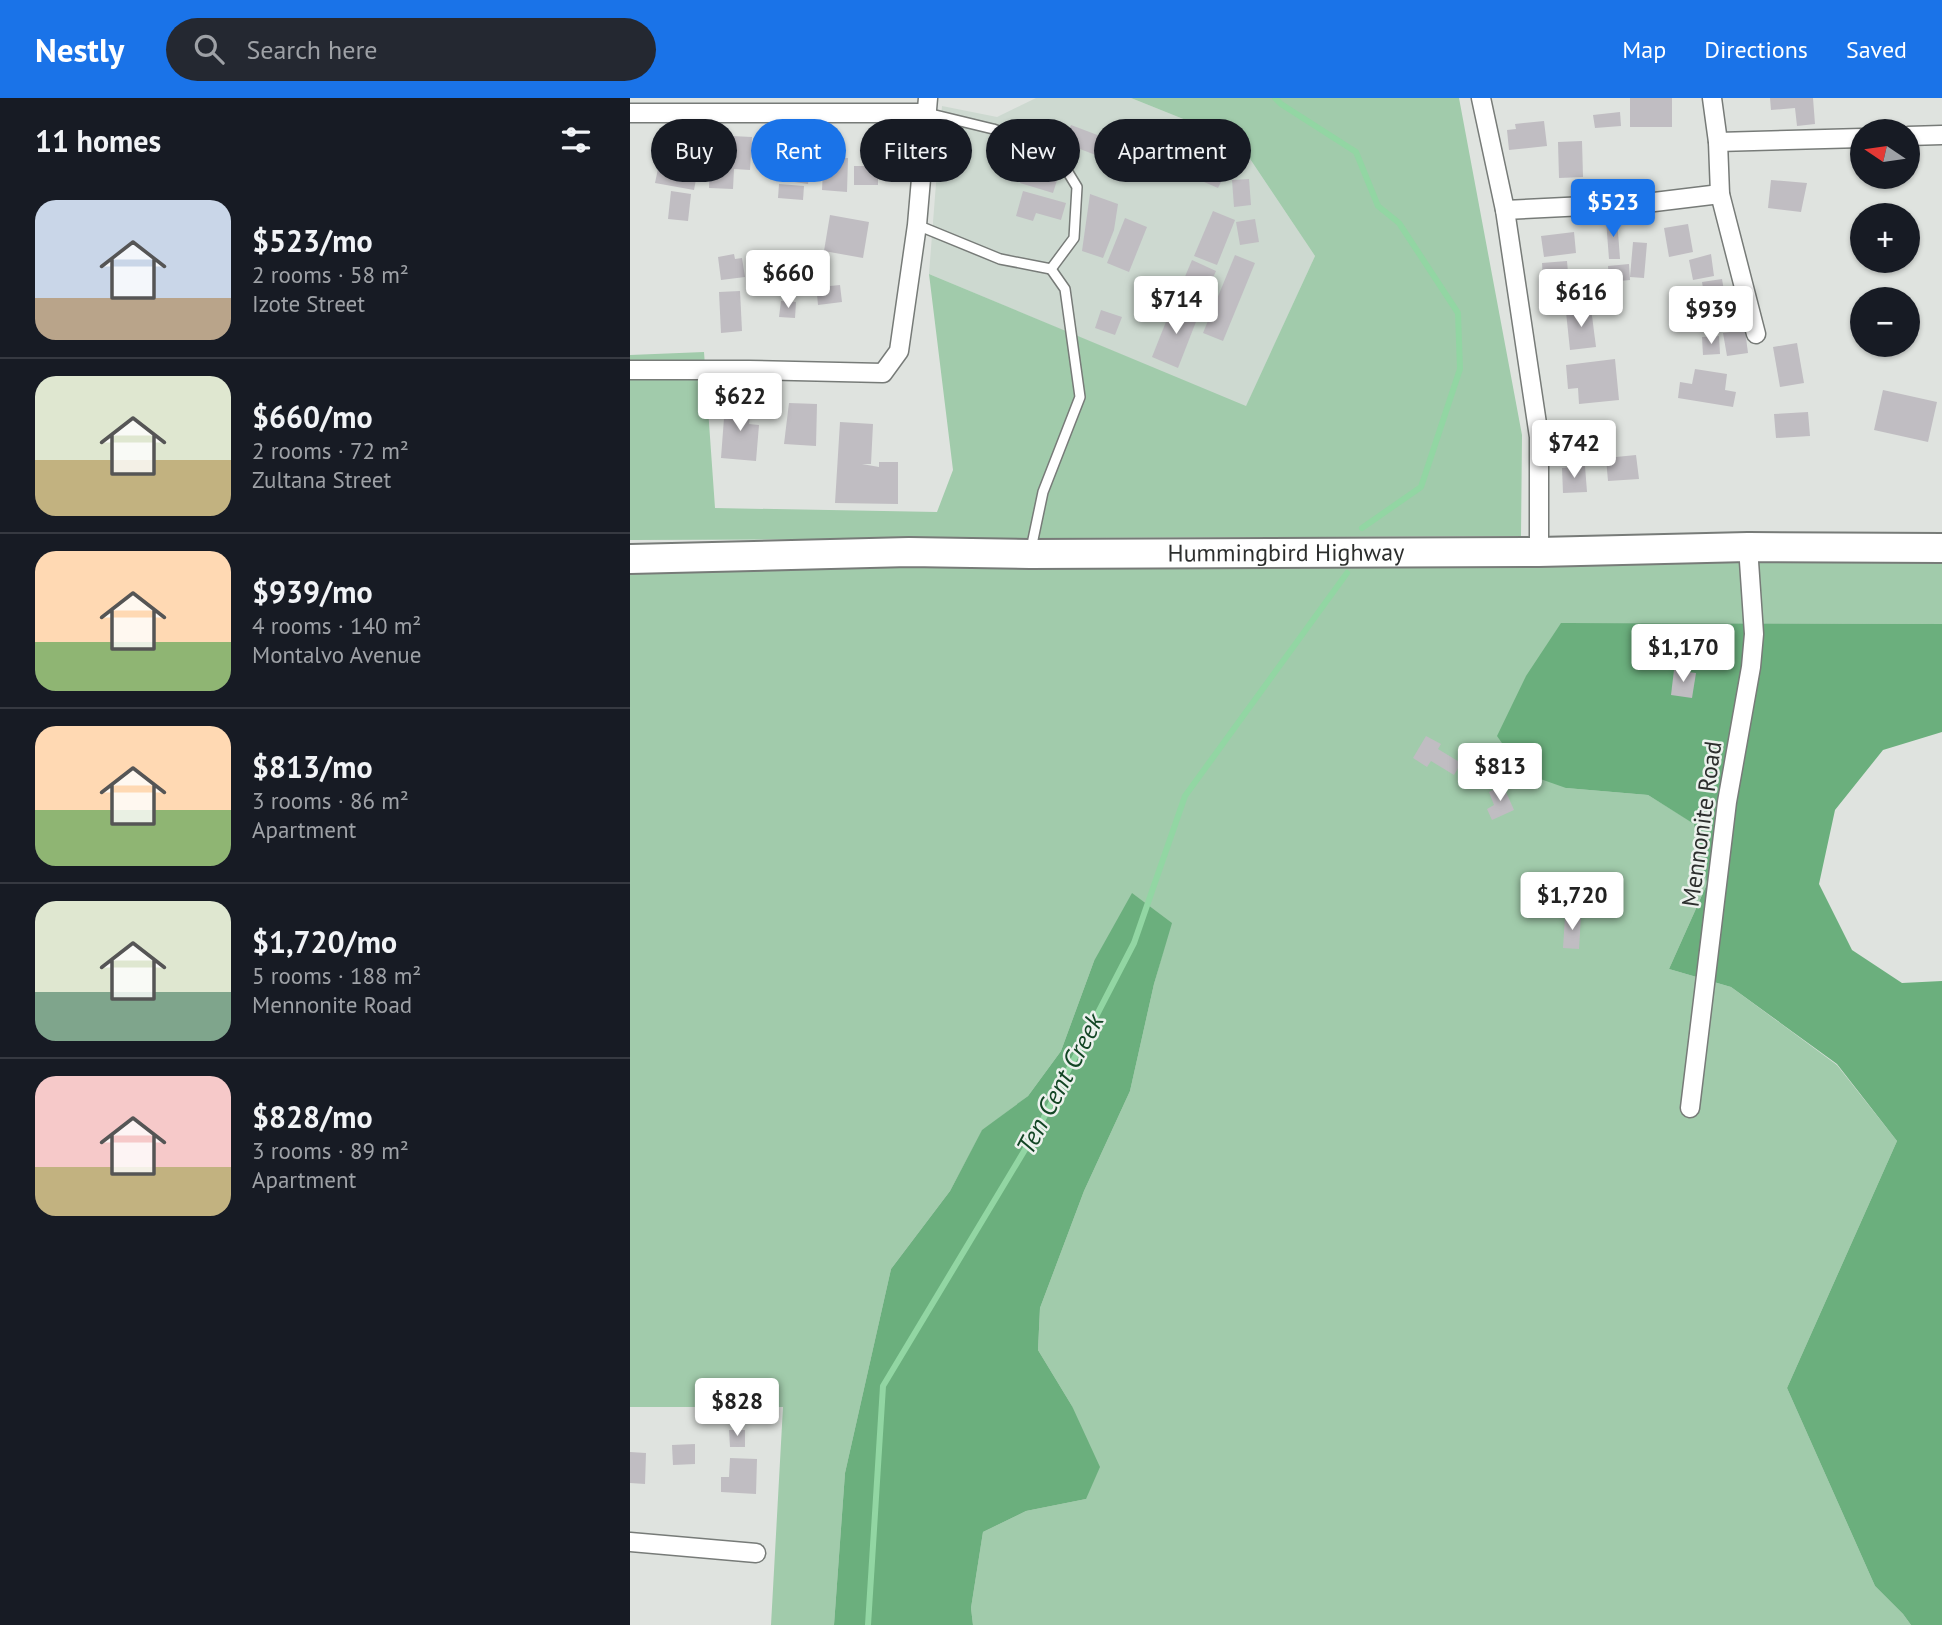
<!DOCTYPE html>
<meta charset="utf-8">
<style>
:root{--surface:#171b24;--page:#242831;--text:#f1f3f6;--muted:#9ea1a6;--line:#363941;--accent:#1a73e8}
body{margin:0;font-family:"PT Sans",sans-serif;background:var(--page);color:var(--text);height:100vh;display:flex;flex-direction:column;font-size:26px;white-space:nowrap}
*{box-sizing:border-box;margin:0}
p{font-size:23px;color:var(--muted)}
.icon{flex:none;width:38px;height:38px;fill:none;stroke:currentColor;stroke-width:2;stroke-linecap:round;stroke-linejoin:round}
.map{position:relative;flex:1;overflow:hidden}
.sheet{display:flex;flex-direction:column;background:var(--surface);width:630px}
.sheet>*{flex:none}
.guide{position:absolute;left:21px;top:21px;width:665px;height:63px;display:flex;gap:14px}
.needle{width:46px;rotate:283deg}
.tools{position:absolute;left:1220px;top:21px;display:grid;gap:14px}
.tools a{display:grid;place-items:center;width:70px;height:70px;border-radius:50%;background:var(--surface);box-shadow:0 2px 5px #0004;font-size:35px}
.price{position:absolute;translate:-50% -60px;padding:0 16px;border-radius:7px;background:#fff;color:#222;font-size:23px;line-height:46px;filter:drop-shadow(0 2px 4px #0008)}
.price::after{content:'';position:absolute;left:50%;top:42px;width:21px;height:16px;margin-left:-10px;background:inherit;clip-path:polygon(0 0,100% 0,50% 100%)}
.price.active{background:var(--accent);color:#fff}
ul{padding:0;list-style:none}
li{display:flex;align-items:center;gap:21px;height:175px;padding:0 35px}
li+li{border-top:2px solid var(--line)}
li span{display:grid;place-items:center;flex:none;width:196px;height:140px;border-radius:21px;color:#555}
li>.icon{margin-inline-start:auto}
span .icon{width:84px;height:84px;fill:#fffc;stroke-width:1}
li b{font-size:30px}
h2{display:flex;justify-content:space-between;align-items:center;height:84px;padding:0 35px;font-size:30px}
.chip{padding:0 24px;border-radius:32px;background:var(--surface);box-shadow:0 2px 5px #0004;font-size:24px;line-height:63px}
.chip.active{background:var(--accent);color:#fff}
header{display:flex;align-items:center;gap:42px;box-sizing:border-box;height:98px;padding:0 35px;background:var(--accent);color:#fff}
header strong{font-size:33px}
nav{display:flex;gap:38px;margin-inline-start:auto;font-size:24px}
.search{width:490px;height:63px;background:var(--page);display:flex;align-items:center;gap:18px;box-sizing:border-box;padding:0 24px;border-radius:38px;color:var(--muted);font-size:26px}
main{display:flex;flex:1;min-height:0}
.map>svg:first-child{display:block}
.built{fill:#cdd9d0}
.green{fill:#a1cbab}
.forest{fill:#6baf7d}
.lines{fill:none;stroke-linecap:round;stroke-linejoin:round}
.stream{stroke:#92d6a3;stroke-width:6}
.building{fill:#c0bdc2}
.service-casing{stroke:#777b78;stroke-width:12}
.minor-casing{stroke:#777b78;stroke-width:21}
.primary-casing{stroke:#777b78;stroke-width:32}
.service{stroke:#fff;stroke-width:9}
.minor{stroke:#fff;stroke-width:18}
.primary{stroke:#fff;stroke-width:28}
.labels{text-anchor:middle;stroke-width:5;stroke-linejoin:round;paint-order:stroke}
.street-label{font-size:24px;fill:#2c2e2d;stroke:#ecf1ed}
.water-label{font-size:26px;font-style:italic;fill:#124524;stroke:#ecf1ed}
</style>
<header>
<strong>Nestly</strong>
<div class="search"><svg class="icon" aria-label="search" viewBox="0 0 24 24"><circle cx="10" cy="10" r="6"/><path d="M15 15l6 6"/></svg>Search here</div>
<nav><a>Map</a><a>Directions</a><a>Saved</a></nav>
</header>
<main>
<section class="sheet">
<h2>11 homes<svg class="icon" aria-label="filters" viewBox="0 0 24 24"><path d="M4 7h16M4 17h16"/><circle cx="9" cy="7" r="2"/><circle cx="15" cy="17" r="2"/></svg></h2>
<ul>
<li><span style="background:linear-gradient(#c9d6e8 70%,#b9a48a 0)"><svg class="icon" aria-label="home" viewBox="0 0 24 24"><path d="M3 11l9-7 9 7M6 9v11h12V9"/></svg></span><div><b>$523/mo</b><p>2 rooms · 58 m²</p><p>Izote Street</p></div></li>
<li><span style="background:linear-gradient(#dfe7d0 60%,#c2b280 0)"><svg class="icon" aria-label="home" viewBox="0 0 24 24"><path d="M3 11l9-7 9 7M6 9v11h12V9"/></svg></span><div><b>$660/mo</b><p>2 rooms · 72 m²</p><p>Zultana Street</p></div></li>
<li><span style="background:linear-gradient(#ffd9b3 65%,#8fb573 0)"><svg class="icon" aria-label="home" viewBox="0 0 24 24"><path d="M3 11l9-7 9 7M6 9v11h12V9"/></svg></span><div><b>$939/mo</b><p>4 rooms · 140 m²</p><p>Montalvo Avenue</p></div></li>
<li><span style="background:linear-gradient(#ffd9b3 60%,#8fb573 0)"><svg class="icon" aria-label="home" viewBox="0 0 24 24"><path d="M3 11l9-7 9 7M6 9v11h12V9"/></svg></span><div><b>$813/mo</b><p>3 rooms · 86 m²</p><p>Apartment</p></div></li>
<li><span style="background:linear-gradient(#dfe7d0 65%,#7fa58c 0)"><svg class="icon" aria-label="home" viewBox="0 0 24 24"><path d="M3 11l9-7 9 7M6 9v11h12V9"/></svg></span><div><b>$1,720/mo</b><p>5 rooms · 188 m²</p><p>Mennonite Road</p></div></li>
<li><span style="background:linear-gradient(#f6c9c9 65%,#c2b280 0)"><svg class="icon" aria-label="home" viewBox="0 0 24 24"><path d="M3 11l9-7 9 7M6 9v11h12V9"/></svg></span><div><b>$828/mo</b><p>3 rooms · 89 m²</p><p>Apartment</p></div></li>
</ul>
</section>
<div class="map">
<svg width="1312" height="1527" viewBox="0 0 1312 1527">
<rect width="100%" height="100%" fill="#dfe3df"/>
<path class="built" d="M 406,0 L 501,0 L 608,43 L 685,158 L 616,309 L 299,176 L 312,8 L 367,19 Z"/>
<g class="green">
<path d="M 501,0 L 829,0 L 892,337 L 891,438 L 0,442 L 0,257 L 74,254 L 85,410 L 307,414 L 323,372 L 299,176 L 616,308 L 685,158 L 608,43 Z"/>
<path d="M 1312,463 L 1312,526 L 931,525 L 936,690 L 1018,697 L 1065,726 L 1077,786 L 1039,871 L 1101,889 L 1207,967 L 1267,1043 L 1157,1290 L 1245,1488 L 1273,1516 L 1281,1527 L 343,1527 L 341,1510 L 353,1434 L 396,1413 L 456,1401 L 442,1308 L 408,1252 L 410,1210 L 454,1093 L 500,993 L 524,886 L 541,825 L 464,863 L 431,953 L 398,998 L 352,1033 L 320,1093 L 261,1171 L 215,1375 L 204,1527 L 141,1527 L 153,1309 L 0,1309 L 0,467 Z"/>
</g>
<g class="forest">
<path d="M 931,525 L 1312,526 L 1312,634 L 1253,652 L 1205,712 L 1189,786 L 1222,852 L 1272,885 L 1312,883 L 1312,1527 L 1281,1527 L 1273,1516 L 1245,1488 L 1157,1290 L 1267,1043 L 1207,966 L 1101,889 L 1039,871 L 1077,786 L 1064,726 L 1018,697 L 936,690 L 893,675 L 867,638 L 896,578 Z"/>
<path d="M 502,795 L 542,825 L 524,886 L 500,993 L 454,1093 L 410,1210 L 408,1252 L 442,1308 L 470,1369 L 456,1401 L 396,1413 L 353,1434 L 341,1510 L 343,1527 L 204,1527 L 215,1375 L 261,1171 L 320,1093 L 352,1032 L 398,998 L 431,953 L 464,863 Z"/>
</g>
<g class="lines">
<g class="stream">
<path d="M 645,0 L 651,6 L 726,54 L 748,108 L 769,125 L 828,215 L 830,271 L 791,389 L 732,430"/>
<path d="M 238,1527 L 253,1288 L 411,1025 L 504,845 L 555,698 L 717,475"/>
</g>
</g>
<g class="building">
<rect x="1000" y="0" width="42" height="29"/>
<path d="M 1140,0 L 1183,0 L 1185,26 L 1167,28 L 1165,10 L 1141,12 Z"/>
<path d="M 990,14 L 991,28 L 965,30 L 963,17 Z"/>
<path d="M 914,23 L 917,48 L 879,52 L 877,32 L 886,31 L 885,26 Z"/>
<path d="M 441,27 L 478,41 L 471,59 L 434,45 Z"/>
<path d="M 185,33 L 203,34 L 203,53 L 184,53 Z"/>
<path d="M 506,34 L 596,74 L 588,90 L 551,74 L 547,83 L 494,60 Z"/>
<path d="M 255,35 L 256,56 L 235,58 L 234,36 Z"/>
<path d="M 81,37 L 122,39 L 120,72 L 104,71 L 103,91 L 79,90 Z"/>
<path d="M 952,43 L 953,79 L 929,80 L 928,44 Z"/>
<path d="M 33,47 L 60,52 L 67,76 L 64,92 L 25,85 Z"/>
<path d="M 149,47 L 171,50 L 170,58 L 181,60 L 178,86 L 144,81 Z"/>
<path d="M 188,59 L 218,60 L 217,94 L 192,92 L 193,72 L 187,71 Z"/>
<path d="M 397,65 L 429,76 L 423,95 L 390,85 Z"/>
<rect x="224" y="68" width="24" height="19"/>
<path d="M 619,81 L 621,107 L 604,109 L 602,82 Z"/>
<path d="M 1141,82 L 1177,85 L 1171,114 L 1138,110 Z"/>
<path d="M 149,86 L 174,88 L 173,102 L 148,100 Z"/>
<path d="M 41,93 L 61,96 L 58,123 L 38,121 Z"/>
<path d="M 393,93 L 436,105 L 431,122 L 406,115 L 403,123 L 386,118 Z"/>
<path d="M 460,96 L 488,106 L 484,132 L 473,160 L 452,153 Z"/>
<path d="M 583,113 L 605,122 L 587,167 L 564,158 Z"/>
<path d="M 200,117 L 239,124 L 233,160 L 194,153 Z"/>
<path d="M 495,120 L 517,129 L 499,174 L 477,165 Z"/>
<path d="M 625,121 L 629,144 L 610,147 L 606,124 Z"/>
<path d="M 987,121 L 990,161 L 979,161 L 976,122 Z"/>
<path d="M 1058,126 L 1063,154 L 1039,159 L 1034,130 Z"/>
<path d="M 944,134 L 946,155 L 914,159 L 911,138 Z"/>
<path d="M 1003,144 L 1017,145 L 1014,180 L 1000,179 Z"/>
<path d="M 104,156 L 105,161 L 112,160 L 115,179 L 91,182 L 88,159 Z"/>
<path d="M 1081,156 L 1084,178 L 1063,182 L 1059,162 Z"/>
<path d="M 605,157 L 625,165 L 593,243 L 573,235 Z"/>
<path d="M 156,158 L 157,183 L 136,184 L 134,159 Z"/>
<path d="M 562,162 L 586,173 L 570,210 L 546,200 Z"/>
<path d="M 937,163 L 940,197 L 914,198 L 912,165 Z"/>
<path d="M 999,166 L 1000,182 L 979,184 L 978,168 Z"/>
<path d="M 199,180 L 200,188 L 210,187 L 212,204 L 188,207 L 187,196 L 178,194 L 177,183 Z"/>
<path d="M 1092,181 L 1094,193 L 1074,196 L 1072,184 Z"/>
<path d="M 110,193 L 112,233 L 91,235 L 89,194 Z"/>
<path d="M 151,203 L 166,204 L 165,220 L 149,219 Z"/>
<path d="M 543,206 L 569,216 L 548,270 L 522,259 Z"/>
<path d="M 961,210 L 966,249 L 940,252 L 936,214 Z"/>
<path d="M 471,212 L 492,219 L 485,237 L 465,230 Z"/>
<path d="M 1115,232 L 1118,255 L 1097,258 L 1093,235 Z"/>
<path d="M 1089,238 L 1090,256 L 1073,257 L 1072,239 Z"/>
<path d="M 1167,245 L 1174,285 L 1150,289 L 1143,249 Z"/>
<path d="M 985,261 L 989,302 L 949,306 L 948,290 L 938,291 L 936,267 Z"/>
<path d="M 1065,271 L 1097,276 L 1095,292 L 1106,294 L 1103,309 L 1048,300 L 1050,284 L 1062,286 Z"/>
<path d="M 1253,292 L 1307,304 L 1298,344 L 1244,332 Z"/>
<path d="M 102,301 L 122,302 L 119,326 L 129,327 L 126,363 L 91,360 L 94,320 L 100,320 Z"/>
<path d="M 159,305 L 187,306 L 186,348 L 154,346 Z"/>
<path d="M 1178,314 L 1180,338 L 1146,340 L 1144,316 Z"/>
<path d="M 210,324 L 243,326 L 241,366 L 232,366 L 249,369 L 249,364 L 268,364 L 268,406 L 205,405 Z"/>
<path d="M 1006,357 L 1009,381 L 978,383 L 976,360 Z"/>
<path d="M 955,368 L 957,394 L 933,395 L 932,370 Z"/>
<path d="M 1044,572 L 1066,575 L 1062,600 L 1041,597 Z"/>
<path d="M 796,638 L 811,646 L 808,651 L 831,665 L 824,677 L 801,663 L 797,669 L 783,660 Z"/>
<path d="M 848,650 L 865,661 L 853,680 L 835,669 Z"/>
<path d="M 873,687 L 884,712 L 862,722 L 857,711 L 864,707 L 859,694 Z"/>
<path d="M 935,818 L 951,818 L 949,851 L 933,850 Z"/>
<path d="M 99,1332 L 115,1332 L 115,1349 L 100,1349 Z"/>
<path d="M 65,1346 L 65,1366 L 43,1367 L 42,1347 Z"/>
<path d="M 0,1354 L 16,1355 L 15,1386 L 0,1385 Z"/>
<path d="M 100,1360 L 127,1361 L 126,1396 L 91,1394 L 91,1379 L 99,1379 Z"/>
</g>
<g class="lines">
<g class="service-casing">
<g id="service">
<path d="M 287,127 L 370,161 L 421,171 L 444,140 L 447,89 L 425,53 L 363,31 L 297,15"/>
<path d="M 401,451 L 413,394 L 450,299 L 435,191 L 421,171"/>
</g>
</g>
<g class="minor-casing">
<g id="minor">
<path d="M 851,0 L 875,112 L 909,339 L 909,454"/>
<path d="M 1082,0 L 1088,44 L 1090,96 L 1126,236"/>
<path d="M 0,15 L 297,15"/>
<path d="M 1278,38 L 1312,37"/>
<path d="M 1088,44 L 1232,40"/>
<path d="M 875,112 L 1016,105 L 1090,96"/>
<path d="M 0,272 L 119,272 L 253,275 L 269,253 L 287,127 L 298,0"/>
<path d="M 1060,1010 L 1097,704 L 1121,569 L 1124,536 L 1118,449"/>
<path d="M 0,1444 L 126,1455"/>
</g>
</g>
<g class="primary-casing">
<g id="primary">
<path id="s1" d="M 0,461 L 279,454 L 400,456 L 909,454 L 1118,449 L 1312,450"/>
</g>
</g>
<use href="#service" class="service"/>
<use href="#minor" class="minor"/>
<use href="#primary" class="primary"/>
</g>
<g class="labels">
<g class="street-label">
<text dy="8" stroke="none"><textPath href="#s1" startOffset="656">Hummingbird Highway</textPath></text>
<text transform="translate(1072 726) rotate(-82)" y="8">Mennonite Road</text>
</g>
<g class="water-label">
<text transform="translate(430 986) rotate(-62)" y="9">Ten Cent Creek</text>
</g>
</g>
</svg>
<div class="tools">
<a><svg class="needle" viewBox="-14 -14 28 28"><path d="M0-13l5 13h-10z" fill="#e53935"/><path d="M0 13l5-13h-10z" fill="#9ea1a6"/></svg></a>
<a>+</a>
<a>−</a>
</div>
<b class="price active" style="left:983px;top:141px">$523</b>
<b class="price" style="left:158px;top:212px">$660</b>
<b class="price" style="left:951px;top:231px">$616</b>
<b class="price" style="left:546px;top:238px">$714</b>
<b class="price" style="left:1081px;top:248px">$939</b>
<b class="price" style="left:110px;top:335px">$622</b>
<b class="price" style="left:944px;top:382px">$742</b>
<b class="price" style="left:1053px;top:586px">$1,170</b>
<b class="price" style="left:870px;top:705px">$813</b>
<b class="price" style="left:942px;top:834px">$1,720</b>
<b class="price" style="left:107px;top:1340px">$828</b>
<div class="guide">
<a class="chip">Buy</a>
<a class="chip active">Rent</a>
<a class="chip">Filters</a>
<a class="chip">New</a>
<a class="chip">Apartment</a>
</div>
</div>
</main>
